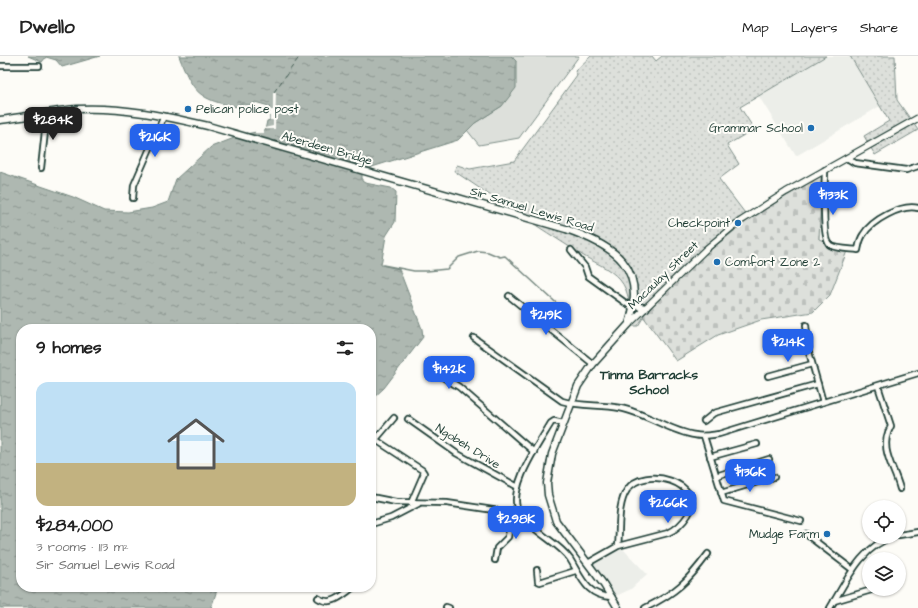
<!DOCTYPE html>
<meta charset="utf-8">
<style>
:root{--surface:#fff;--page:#f2f2f2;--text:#222;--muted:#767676;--line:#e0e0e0;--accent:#2563eb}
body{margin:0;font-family:"Architects Daughter",sans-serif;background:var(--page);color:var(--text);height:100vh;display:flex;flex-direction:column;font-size:15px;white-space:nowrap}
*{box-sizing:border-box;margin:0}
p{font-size:13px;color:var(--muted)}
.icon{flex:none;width:22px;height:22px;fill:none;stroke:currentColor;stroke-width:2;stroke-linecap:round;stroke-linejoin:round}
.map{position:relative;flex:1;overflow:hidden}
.details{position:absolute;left:16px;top:268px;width:360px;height:268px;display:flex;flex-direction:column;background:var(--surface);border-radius:16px;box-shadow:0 1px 3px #0004}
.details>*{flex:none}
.controls{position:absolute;left:862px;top:444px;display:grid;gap:8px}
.controls a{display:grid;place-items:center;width:44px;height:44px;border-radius:50%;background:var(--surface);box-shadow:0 1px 3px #0004;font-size:20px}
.price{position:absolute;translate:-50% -34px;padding:0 9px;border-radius:8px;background:var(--accent);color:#fff;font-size:13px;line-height:26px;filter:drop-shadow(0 1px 2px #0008)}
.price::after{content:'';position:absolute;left:50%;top:24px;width:12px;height:9px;margin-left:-6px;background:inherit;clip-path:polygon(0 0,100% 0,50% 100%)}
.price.on{background:#222;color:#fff}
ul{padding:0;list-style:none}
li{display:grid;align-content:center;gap:8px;height:212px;padding:0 20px}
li+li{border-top:1px solid var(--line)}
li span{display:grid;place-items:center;height:124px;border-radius:12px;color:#555}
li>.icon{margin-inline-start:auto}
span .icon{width:72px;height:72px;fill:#fffc;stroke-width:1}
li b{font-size:17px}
h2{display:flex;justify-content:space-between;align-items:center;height:48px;padding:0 20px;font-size:17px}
header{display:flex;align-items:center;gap:24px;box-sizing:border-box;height:56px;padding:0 20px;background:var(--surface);border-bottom:1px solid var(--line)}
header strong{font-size:19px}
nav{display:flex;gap:22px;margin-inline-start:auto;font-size:14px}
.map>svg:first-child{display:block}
.built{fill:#eceee9}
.grass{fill:url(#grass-dots);stroke:#7e8e88}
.cemetery{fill:url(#cemetery-stones);stroke:#7e8e88}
.park{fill:#dde0db;stroke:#7e8e88}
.water{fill:url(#water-ripples);stroke:#75877f}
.pier{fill:#fdfcf7}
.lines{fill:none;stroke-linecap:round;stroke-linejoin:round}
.stream{stroke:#75877f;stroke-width:1.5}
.ferry{stroke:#435c53;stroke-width:1;stroke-dasharray:5 4;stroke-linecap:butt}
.minor-casing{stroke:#1f3d34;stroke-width:8}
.tertiary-casing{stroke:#1f3d34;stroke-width:8}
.secondary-casing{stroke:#1f3d34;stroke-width:9}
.minor{stroke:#fdfcf7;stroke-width:4.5}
.tertiary{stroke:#fdfcf7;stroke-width:5.5}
.secondary{stroke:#fdfcf7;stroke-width:6}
.poi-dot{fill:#1f6fb2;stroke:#fdfcf7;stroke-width:1.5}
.labels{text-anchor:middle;stroke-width:4;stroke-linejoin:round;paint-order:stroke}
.poi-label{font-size:12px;fill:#1f3d34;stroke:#fdfcf7;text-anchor:end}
.street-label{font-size:12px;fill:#1f3d34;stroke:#fdfcf7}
.neighbourhood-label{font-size:13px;font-weight:bold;fill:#1f3d34;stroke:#fdfcf7}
</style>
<header>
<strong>Dwello</strong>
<nav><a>Map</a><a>Layers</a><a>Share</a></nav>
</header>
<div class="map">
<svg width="918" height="552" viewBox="0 0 918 552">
<defs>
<pattern id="grass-dots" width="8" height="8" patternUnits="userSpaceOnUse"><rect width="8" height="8" fill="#dde0db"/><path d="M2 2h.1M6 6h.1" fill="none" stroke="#bdc1bd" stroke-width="1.8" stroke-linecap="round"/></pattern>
<pattern id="cemetery-stones" width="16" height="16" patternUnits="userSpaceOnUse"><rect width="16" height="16" fill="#dde0db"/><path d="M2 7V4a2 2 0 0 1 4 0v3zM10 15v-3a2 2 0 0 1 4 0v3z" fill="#bdc1bd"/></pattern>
<pattern id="water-ripples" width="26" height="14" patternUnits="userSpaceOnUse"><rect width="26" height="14" fill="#aeb8b1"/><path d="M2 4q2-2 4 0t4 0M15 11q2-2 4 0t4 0" fill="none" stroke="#8d9791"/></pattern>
</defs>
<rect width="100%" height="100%" fill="#fdfcf7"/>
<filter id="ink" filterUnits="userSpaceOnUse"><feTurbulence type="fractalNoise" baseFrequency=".025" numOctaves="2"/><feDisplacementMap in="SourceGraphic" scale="8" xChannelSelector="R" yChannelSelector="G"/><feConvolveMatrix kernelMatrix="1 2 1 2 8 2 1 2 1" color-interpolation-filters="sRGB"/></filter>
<g filter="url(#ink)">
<g class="built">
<path d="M 805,0 L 866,0 L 892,43 L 796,100 L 753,31 Z"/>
<path d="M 623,493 L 647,518 L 631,533 L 616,540 L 594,508 L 608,499 Z"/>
</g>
<g class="grass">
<path d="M 591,0 L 652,0 L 656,5 L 662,0 L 826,0 L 740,51 L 754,73 L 727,89 L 739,108 L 719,123 L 754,169 L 649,252 L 638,270 L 632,270 L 630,267 C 630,252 630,236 620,224 C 609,211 592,206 579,197 C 537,170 495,143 454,115 L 457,109 L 470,113 L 514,105 L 577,19 L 575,15 Z"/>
<path d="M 850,0 L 895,0 L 897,44 L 918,74 L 875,99 L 864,80 L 889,65 Z"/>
</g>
<path class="cemetery" d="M 822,119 L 819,183 L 847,195 L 830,239 L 813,256 L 761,264 L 718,279 L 676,305 L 643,260 L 699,203 L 753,160 Z"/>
<path class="park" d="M 511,0 L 579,0 L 519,82 L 479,89 L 467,74 L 475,67 L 502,50 L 516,5 Z"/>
<g class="water">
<path d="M 28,0 L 100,0 L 62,11 L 56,4 L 46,1 L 42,6 Z"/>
<path d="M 179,0 L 511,0 L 516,5 L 516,32 L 502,50 L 475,67 L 458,84 L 372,111 L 362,119 L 362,125 L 365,127 L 391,132 L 396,136 L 395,166 L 386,180 L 381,209 L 399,213 L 422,273 L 423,281 L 384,332 L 371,344 L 371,273 L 21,273 L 21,531 L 218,531 L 211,552 L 0,552 L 0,116 L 73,141 L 104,155 L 128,156 L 152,152 L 168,146 L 176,123 L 211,91 L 242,79 L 265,74 L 267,65 L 270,64 L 269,50 L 255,46 L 254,49 L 239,48 L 238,51 C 199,44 193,37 179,0 Z"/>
</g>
<path class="pier" d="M 273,36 L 276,36 L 275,73 L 264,73 L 264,77 L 255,77 L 255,74 L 273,70 L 273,64 L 270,64 L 270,54 L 273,54 Z"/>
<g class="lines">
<path class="stream" d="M 383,209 L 414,215 L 427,215 L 447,213 L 459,201 L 478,195 L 488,196 L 500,201 L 505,200 L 564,254"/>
<path class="ferry" d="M 274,36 L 300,0"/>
<g class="minor-casing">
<g id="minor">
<path d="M 0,10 L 39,10"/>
<path d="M 847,102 L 855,107 L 906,114 L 918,110"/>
<path d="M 41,112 L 47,57"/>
<path d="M 825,114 C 825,126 821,184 830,189 C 836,193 850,193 858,194 C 859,189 860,183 863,179 C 872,164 901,148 918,152"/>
<path d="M 133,142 L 134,129 L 164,60"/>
<path d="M 571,194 L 585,211 L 588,220 L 634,253"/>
<path d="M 509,240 L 593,308"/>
<path d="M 806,269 L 809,296 L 823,346"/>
<path d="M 474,282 L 562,345 C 581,351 601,348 620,352 C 646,357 671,376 695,379 C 703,381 711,379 719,378 L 918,317"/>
<path d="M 435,316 L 459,331 L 534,396"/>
<path d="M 768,320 L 812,308"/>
<path d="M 878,330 L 891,370 C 878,393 894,410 900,433"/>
<path d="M 408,363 L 456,397 L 518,431"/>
<path d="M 704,365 L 714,357 L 818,328"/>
<path d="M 563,367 L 554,365 L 551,367 C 540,386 504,436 520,458 C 523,463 529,467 533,471 C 544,481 561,490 570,503 C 581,521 587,541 612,541"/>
<path d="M 704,380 L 724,445 L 801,465"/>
<path d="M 376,384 L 422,414 L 424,417 L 411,447"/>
<path d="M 371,389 L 394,362"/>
<path d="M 710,401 L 757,388"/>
<path d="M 716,420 L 769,403"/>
<path d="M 721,437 L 774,421"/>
<path d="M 371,441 L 396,446 L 447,447 L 520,458"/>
<path d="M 371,468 L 391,462 L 418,448"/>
<path d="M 806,478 L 853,514"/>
<path d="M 899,479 L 918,476"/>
<path d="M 495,504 L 497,492 L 508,481 L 512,458"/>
<path d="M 588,507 L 618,490 L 668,477 C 677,473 683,467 688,459 C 707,427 643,408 627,434 C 617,449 620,473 618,490"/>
<path d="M 537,514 L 538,525 L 540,526 L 575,515"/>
<path d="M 318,542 C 332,551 342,539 354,531"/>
<path d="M 834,545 L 875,533"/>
<path d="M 446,551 L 449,552"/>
<path d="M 645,552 C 676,537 688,525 708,498"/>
<path d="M 830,552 C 846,526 861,490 893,481"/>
</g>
</g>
<g class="tertiary-casing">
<path id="tertiary" d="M 629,268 L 706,193 L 736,168 L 786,136 L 918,62"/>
</g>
<g class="secondary-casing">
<g id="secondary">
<path d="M 0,64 C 26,61 52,55 78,53 C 123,51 165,60 208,70 L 566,173 C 615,190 647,211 629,268 L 593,308 L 578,330 L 552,398 L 547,427 L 548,439 L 556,465 L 604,529 L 618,552"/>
<path d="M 635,247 L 640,251 L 646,252"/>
</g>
</g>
<use href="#minor" class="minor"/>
<use href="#tertiary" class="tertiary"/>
<use href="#secondary" class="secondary"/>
</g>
</g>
<g class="poi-dot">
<circle cx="188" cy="53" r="4"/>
<circle cx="811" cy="72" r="4"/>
<circle cx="738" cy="167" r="4"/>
<circle cx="717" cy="206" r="4"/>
<circle cx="827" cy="478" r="4"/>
</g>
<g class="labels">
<g class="poi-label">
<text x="196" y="57" text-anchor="start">Pelican police post</text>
<text x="803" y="76">Grammar School</text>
<text x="730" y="171">Checkpoint</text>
<text x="725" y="210" text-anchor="start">Comfort Zone 2</text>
<text x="819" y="482">Mudge Farm</text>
</g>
<g class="street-label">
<text transform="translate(327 92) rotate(16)" y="4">Aberdeen Bridge</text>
<text transform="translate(532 153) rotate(17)" y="4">Sir Samuel Lewis Road</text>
<text transform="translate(663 219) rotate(-44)" y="4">Macaulay Street</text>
<text transform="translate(468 390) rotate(32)" y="4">Ngobeh Drive</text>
</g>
<g class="neighbourhood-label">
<text x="649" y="323">Tinma Barracks<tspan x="649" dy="15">School</tspan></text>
</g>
</g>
</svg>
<div class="controls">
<a><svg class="icon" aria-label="locate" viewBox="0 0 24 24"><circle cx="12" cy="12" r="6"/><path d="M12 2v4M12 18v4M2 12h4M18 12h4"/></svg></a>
<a><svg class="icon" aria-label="layers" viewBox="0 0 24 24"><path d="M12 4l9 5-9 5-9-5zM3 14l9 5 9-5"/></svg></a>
</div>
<b class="price on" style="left:53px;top:85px">$284K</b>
<b class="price" style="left:155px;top:102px">$216K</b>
<b class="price" style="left:833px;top:160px">$133K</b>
<b class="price" style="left:546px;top:280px">$219K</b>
<b class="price" style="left:788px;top:307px">$214K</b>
<b class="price" style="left:449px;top:334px">$142K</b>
<b class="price" style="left:750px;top:437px">$136K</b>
<b class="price" style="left:668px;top:468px">$266K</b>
<b class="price" style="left:516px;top:484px">$298K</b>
<section class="details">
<h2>9 homes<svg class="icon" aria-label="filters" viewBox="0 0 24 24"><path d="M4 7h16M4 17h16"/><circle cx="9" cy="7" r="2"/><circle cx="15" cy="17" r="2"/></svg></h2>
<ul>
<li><span style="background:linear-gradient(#bfe0f5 65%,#c2b280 0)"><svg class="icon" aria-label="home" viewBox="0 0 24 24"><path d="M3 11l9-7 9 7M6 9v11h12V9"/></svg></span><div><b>$284,000</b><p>3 rooms · 113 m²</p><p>Sir Samuel Lewis Road</p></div></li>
</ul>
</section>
</div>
